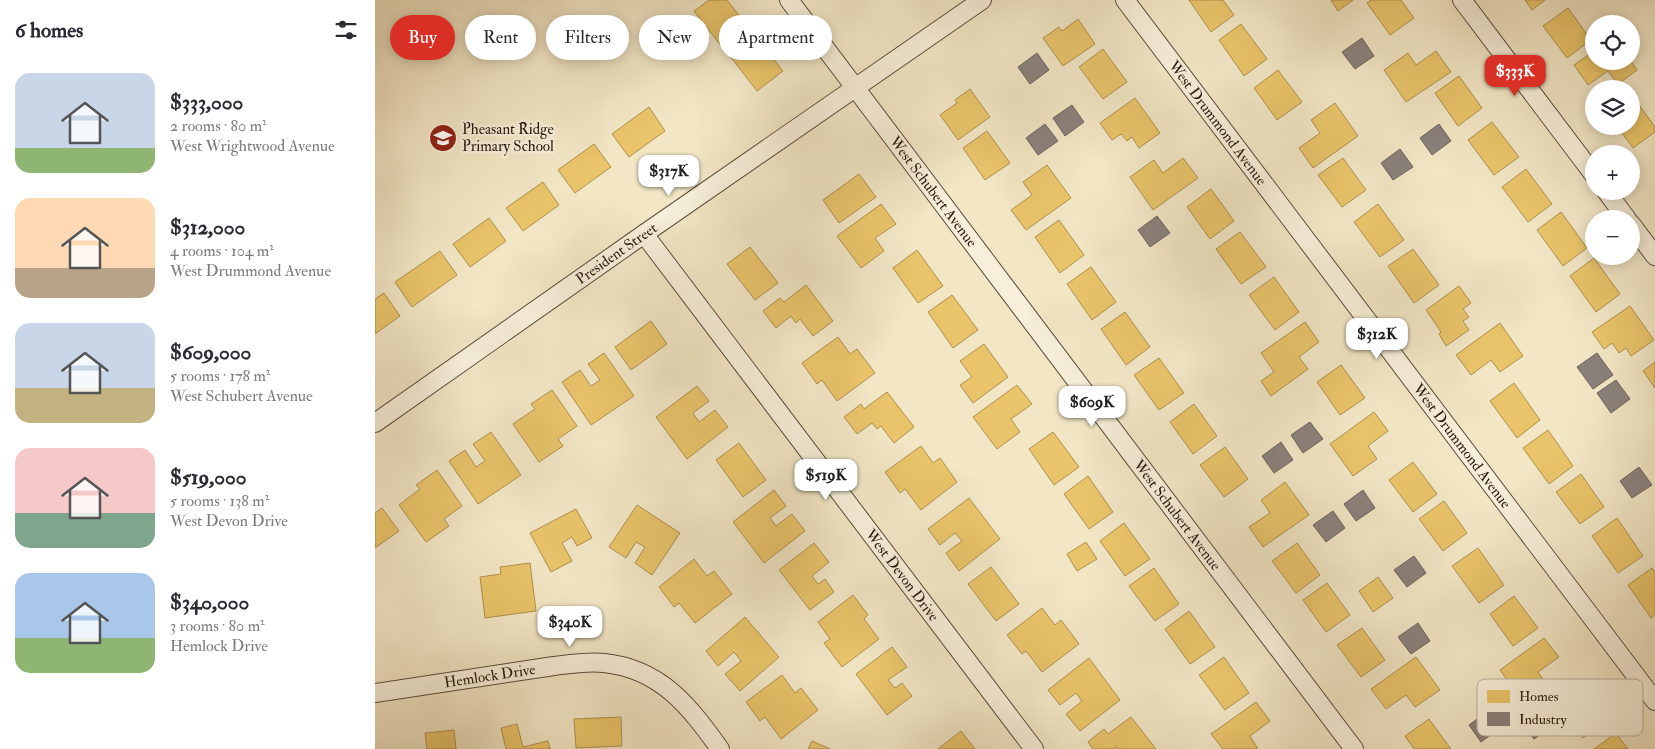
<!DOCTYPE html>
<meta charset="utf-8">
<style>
:root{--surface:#fff;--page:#f2f2f3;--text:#2b2b33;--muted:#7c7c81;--accent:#d93025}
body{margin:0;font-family:"IM FELL Double Pica",serif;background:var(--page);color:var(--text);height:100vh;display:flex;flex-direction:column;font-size:19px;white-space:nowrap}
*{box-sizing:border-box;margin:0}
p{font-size:16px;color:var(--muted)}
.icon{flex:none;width:28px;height:28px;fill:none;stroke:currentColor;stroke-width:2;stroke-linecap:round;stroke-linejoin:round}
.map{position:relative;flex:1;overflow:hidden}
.panel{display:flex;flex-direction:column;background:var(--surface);width:375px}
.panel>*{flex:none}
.hud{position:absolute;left:15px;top:15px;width:475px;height:45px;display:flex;gap:10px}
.fabs{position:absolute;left:1210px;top:15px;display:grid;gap:10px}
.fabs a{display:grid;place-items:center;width:55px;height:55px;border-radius:50%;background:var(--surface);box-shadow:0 2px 12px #0003;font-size:25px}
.price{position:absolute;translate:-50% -42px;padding:0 11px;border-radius:10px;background:#fff;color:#222;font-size:16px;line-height:32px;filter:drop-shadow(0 1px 2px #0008)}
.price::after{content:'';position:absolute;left:50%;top:30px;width:15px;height:11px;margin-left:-8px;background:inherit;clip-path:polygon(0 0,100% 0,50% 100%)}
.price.on{background:var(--accent);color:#fff}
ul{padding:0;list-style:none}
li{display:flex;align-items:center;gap:15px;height:125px;padding:0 15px}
li span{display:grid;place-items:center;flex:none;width:140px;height:100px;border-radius:15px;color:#555}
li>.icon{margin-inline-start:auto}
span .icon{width:60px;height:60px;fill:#fffc;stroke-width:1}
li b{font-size:21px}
h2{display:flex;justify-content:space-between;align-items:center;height:60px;padding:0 15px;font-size:21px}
.chip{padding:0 18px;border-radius:22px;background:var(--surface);box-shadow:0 2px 12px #0003;font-size:18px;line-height:45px}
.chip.on{background:var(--accent);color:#fff}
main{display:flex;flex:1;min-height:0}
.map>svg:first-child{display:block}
.homes{fill:#e9c46a;stroke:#af904f}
.industry{fill:#8a817c;stroke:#6d625c}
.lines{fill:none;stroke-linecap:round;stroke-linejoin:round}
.minor-casing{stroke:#5b4c3d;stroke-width:20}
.minor{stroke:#f7efd9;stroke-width:18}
.labels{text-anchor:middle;stroke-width:5;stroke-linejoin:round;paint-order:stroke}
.street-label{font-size:15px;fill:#291810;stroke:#f7efd9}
.poi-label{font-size:15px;fill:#291810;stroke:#f7efd9;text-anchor:start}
.key{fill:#f7efd9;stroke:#b9ae9d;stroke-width:1}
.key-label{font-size:14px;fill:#291810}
</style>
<main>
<section class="panel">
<h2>6 homes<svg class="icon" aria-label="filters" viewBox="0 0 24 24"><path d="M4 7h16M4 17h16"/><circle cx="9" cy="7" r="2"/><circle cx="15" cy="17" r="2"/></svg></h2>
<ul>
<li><span style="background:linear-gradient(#c9d6e8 75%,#8fb573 0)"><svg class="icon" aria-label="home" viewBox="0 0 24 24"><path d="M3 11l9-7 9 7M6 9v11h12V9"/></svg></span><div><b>$333,000</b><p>2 rooms · 80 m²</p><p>West Wrightwood Avenue</p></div></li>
<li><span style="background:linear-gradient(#ffd9b3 70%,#b9a48a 0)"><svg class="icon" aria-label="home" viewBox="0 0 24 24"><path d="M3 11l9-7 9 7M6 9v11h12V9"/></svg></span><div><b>$312,000</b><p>4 rooms · 104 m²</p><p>West Drummond Avenue</p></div></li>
<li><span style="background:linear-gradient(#c9d6e8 65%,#c2b280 0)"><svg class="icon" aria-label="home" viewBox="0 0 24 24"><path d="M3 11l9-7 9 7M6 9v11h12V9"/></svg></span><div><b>$609,000</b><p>5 rooms · 178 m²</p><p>West Schubert Avenue</p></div></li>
<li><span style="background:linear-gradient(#f6c9c9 65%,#7fa58c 0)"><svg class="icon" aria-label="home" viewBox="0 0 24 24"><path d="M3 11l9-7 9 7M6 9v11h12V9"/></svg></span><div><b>$519,000</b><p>5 rooms · 138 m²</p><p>West Devon Drive</p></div></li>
<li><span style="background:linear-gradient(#a9c7e8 65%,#8fb573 0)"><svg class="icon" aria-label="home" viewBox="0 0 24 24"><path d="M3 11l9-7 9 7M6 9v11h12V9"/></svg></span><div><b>$340,000</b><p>3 rooms · 80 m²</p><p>Hemlock Drive</p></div></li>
</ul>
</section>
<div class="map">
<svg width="1280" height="749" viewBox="0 0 1280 749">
<rect width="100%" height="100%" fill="#f2e6c5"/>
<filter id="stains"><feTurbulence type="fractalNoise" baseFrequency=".004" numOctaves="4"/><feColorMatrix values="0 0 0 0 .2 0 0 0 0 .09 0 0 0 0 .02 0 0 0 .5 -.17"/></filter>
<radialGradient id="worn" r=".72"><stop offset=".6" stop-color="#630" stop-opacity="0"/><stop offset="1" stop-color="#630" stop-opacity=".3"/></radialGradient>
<g class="homes">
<path d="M 334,0 L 352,0 L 373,27 L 347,47 L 319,11 Z"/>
<path d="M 814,0 L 848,0 L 859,15 L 836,32 Z"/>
<path d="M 956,0 L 978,0 L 963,11 Z"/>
<path d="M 996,0 L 1026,0 L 1039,18 L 1015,35 L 992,3 Z"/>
<path d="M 1150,0 L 1170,0 L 1157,10 Z"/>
<path d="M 1193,8 L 1216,40 L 1192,58 L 1168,26 Z"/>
<path d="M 703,19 L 720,44 L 688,66 L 668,38 L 684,27 L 687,31 Z"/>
<path d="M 866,24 L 892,59 L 869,76 L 844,40 Z"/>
<path d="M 381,36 L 408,71 L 382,91 L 355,56 Z"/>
<path d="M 728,49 L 752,82 L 728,99 L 704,67 Z"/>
<path d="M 1061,51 L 1076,72 L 1031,102 L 1009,70 L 1033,53 L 1041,65 Z"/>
<path d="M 1219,51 L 1219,61 L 1256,61 L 1262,70 L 1243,84 L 1233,71 L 1213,85 L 1199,65 Z"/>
<path d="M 903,70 L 927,102 L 902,120 L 879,88 Z"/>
<path d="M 1084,76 L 1107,108 L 1083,126 L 1060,93 Z"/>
<path d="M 595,89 L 615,117 L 583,140 L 565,115 L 582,103 L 580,100 Z"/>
<path d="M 1257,95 L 1280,127 L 1280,132 L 1258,148 L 1242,126 L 1256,126 Z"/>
<path d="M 760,98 L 785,133 L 764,148 L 757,137 L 752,141 L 746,134 L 737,140 L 725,123 Z"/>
<path d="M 960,103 L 983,136 L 938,168 L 924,148 L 945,133 L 936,120 Z"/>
<path d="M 274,107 L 290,131 L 254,157 L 237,134 Z"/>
<path d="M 1117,122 L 1144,157 L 1119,175 L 1093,140 Z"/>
<path d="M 612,131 L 635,163 L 610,180 L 588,148 Z"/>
<path d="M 219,144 L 236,167 L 200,193 L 183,170 Z"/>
<path d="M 808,158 L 823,178 L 778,210 L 755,177 L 779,160 L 788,173 Z"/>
<path d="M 968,158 L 991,190 L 967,207 L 943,175 Z"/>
<path d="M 672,165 L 696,198 L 651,230 L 636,210 L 657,195 L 648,182 Z"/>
<path d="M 1151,169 L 1177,204 L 1153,222 L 1127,187 Z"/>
<path d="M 484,174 L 501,197 L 464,223 L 448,200 Z"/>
<path d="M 168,182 L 184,205 L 148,231 L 131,208 Z"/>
<path d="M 836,189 L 859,221 L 835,239 L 812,207 Z"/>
<path d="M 506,204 L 521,224 L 500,238 L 509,251 L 486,268 L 462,236 Z"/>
<path d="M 1003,204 L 1029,240 L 1005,257 L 979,222 Z"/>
<path d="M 1186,212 L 1212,248 L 1188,266 L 1162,230 Z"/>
<path d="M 114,218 L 131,241 L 95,267 L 78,244 Z"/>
<path d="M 684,220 L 709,255 L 685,273 L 660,237 Z"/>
<path d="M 865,232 L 891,267 L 866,284 L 841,249 Z"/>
<path d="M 375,247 L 403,283 L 380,300 L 352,264 Z"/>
<path d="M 1038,249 L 1064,285 L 1039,303 L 1013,266 Z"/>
<path d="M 542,250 L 568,286 L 543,303 L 518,268 Z"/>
<path d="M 65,251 L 82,275 L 37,307 L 20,282 Z"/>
<path d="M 1219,258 L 1245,294 L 1221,312 L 1195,276 Z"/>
<path d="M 716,267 L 741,302 L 717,320 L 692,284 Z"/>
<path d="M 899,277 L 924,312 L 900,330 L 874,295 Z"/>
<path d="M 431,285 L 458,321 L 438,336 L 425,319 L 421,323 L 416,316 L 401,328 L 388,311 L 405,298 L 409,302 Z"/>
<path d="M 1084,286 L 1096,303 L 1088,309 L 1094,317 L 1088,321 L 1094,330 L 1071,346 L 1064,334 L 1066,332 L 1051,310 Z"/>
<path d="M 9,293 L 25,316 L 0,334 L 0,299 Z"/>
<path d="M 577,295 L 603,330 L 578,348 L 553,312 Z"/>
<path d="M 1255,306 L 1279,340 L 1256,356 L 1251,348 L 1244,353 L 1237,343 L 1229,349 L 1217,332 Z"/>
<path d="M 750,312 L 775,347 L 751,365 L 726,329 Z"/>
<path d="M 276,321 L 292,344 L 256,370 L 240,347 Z"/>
<path d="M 930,322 L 944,342 L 924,357 L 933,369 L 896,396 L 886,381 L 899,372 L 886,353 Z"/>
<path d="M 1125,323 L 1148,356 L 1125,372 L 1116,360 L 1096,375 L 1081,355 Z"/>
<path d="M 463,337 L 475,354 L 482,349 L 500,373 L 462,401 L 447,380 L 442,384 L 427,363 Z"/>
<path d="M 609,344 L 633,377 L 598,403 L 585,385 L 597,377 L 585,361 Z"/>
<path d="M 229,353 L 259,396 L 216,425 L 187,382 L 205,370 L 216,386 L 225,380 L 213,364 Z"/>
<path d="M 784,358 L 809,393 L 784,410 L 759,375 Z"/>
<path d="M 1280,362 L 1280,388 L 1268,371 Z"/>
<path d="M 966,365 L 990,398 L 965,415 L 942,382 Z"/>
<path d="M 1139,383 L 1165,420 L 1142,438 L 1115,401 Z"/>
<path d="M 642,385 L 657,404 L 636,419 L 645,432 L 622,449 L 598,417 Z"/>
<path d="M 322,386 L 334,401 L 318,413 L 324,422 L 340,410 L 353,427 L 312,459 L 281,417 Z"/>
<path d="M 177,390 L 202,426 L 183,439 L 188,446 L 164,462 L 138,424 L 160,409 L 156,404 Z"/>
<path d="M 512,392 L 539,427 L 519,443 L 506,426 L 502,429 L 497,423 L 482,434 L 469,417 L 486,404 L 489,409 Z"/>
<path d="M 819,404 L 842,436 L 818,454 L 795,422 Z"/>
<path d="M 999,412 L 1013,431 L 993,446 L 1002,459 L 978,476 L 955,444 Z"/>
<path d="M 1173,430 L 1198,466 L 1174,484 L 1148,448 Z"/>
<path d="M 116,432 L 146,475 L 103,504 L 74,461 L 90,450 L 101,467 L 110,461 L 98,444 Z"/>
<path d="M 678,432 L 704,467 L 679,485 L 654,449 Z"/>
<path d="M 364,443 L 391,480 L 368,497 L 341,460 Z"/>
<path d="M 546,446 L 558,463 L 565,458 L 582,482 L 546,510 L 530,489 L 525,493 L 510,472 Z"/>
<path d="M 850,447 L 873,479 L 849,497 L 825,465 Z"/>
<path d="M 1038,462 L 1062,494 L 1038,512 L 1014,480 Z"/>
<path d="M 62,470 L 87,506 L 69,519 L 74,526 L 51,542 L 24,505 L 45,489 L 41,485 Z"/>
<path d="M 1206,474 L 1229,507 L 1205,524 L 1181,492 Z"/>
<path d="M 713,476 L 738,512 L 714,529 L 689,494 Z"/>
<path d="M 910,482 L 934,515 L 888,547 L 874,527 L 895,513 L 886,500 Z"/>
<path d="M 399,490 L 411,506 L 395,518 L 401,526 L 417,514 L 430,531 L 389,563 L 358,522 Z"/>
<path d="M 594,498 L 625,539 L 584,571 L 571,553 L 587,541 L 580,533 L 565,545 L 553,529 Z"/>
<path d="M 1069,501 L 1092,533 L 1068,551 L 1044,519 Z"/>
<path d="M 262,505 L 305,533 L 277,575 L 260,563 L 270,547 L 261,542 L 251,558 L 234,547 Z"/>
<path d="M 7,508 L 24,531 L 0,548 L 0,513 Z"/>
<path d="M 201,509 L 217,538 L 202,546 L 197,537 L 187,543 L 197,561 L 176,572 L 155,533 Z"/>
<path d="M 1242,518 L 1268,556 L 1243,573 L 1217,536 Z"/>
<path d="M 749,523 L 775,559 L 750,576 L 725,541 Z"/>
<path d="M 711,542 L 722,559 L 702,571 L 692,554 Z"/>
<path d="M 439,543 L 454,562 L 437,576 L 443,584 L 450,579 L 459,592 L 435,610 L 404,570 Z"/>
<path d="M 922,543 L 945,575 L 921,593 L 897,561 Z"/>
<path d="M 1103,548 L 1129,585 L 1104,603 L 1077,566 Z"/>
<path d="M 319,559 L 332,576 L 339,571 L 357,594 L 320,623 L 304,603 L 299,607 L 284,587 Z"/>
<path d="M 155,563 L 161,611 L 110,618 L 105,577 L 126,574 L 125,567 Z"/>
<path d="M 616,567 L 644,604 L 621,621 L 593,584 Z"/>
<path d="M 779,568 L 804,604 L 780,621 L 754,586 Z"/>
<path d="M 1277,568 L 1280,572 L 1280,615 L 1276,618 L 1253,585 Z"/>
<path d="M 1003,577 L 1018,598 L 998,612 L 984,591 Z"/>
<path d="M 952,583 L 975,615 L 951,632 L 928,600 Z"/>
<path d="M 478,595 L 493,615 L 489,619 L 504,639 L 467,667 L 449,643 L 455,639 L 443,622 Z"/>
<path d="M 1139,596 L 1163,628 L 1138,646 L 1115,614 Z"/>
<path d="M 667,608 L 680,625 L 686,620 L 704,644 L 667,672 L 651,651 L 647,654 L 632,635 Z"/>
<path d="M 814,611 L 840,647 L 815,664 L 790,629 Z"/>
<path d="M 370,617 L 404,657 L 365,691 L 350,674 L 366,661 L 359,652 L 343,666 L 331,651 Z"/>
<path d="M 987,628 L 1010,660 L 986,677 L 962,645 Z"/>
<path d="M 1169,638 L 1184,657 L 1163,672 L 1172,685 L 1149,702 L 1125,670 Z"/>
<path d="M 517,647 L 532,667 L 513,680 L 520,688 L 527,683 L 537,696 L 512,715 L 481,674 Z"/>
<path d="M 849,657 L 874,693 L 850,710 L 824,675 Z"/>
<path d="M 1041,657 L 1065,690 L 1040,707 L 1031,695 L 1011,709 L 996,689 Z"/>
<path d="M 714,658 L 745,700 L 705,731 L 691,714 L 707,701 L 701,693 L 685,705 L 673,690 Z"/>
<path d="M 407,675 L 420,693 L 426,688 L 443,710 L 406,739 L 390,717 L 385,721 L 371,702 Z"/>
<path d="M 1209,688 L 1233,720 L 1208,738 L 1185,706 Z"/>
<path d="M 881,702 L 895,721 L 875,736 L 883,749 L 848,749 L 836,734 Z"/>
<path d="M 246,717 L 247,746 L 201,748 L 199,719 Z"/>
<path d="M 756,717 L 781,749 L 742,749 L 741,747 L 739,749 L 718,749 L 713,742 L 729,729 L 733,734 Z"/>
<path d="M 1054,719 L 1076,749 L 1039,749 L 1030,736 Z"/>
<path d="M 142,724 L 148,747 L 173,741 L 175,749 L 131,749 L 126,728 Z"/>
<path d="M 79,730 L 81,749 L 52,749 L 50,733 Z"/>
<path d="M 586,731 L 600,749 L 563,749 Z"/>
<path d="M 1241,733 L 1253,749 L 1219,749 Z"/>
<path d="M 437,741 L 455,749 L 433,749 Z"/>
</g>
<g class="industry">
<path d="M 987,38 L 999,56 L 980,69 L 967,52 Z"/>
<path d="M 662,53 L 674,70 L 655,84 L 643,67 Z"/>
<path d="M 697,105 L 709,122 L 690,136 L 678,118 Z"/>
<path d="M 670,124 L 683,141 L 663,155 L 651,138 Z"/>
<path d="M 1064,124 L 1076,141 L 1057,155 L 1045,138 Z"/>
<path d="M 1025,149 L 1038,167 L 1018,180 L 1006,163 Z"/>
<path d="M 782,216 L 795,233 L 775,247 L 763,230 Z"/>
<path d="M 1222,353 L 1238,375 L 1218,389 L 1202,367 Z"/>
<path d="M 1241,380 L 1255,399 L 1236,413 L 1222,393 Z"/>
<path d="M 935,422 L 948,439 L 928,453 L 916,435 Z"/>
<path d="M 906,442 L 918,460 L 899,473 L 887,456 Z"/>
<path d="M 1264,467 L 1277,485 L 1257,498 L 1245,481 Z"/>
<path d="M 988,490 L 1000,508 L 981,521 L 969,504 Z"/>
<path d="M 958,511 L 970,528 L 951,542 L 938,525 Z"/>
<path d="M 1039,556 L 1051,573 L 1032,587 L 1019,570 Z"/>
<path d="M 1043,623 L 1055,641 L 1036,654 L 1023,637 Z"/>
<path d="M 1166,708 L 1179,725 L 1159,739 L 1147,722 Z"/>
<path d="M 1113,711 L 1125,728 L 1106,742 L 1094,725 Z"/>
</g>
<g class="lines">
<g class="minor-casing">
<g id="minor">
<path id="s1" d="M 414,0 L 979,749"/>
<path id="s2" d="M 750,0 L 1280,701"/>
<path d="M 1087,0 L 1219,175"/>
<path d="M 1231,191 L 1252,219"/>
<path d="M 1256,224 L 1280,256"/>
<path id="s3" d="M 269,234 L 659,749"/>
<path id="s4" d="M 0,423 L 269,234 L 607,0"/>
<path id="s5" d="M 0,693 L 179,666 C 195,664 213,661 229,663 C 286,669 314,706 345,749"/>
</g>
</g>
<use href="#minor" class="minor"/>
</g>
<defs>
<g id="school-disc" transform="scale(1.4375)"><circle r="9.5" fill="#8f2418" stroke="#f7efd9"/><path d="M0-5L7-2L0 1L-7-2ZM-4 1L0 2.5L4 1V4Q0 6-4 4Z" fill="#fff"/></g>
</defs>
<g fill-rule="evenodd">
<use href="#school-disc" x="68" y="138"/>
</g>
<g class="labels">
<g class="street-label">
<text dy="5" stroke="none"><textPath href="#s2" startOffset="154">West Drummond Avenue</textPath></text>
<text dy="5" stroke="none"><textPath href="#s1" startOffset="240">West Schubert Avenue</textPath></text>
<text dy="5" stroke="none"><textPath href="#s4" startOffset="295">President Street</textPath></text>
<text dy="5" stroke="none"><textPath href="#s2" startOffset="559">West Drummond Avenue</textPath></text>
<text dy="5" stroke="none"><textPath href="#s1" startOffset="645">West Schubert Avenue</textPath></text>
<text dy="5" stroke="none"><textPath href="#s3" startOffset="428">West Devon Drive</textPath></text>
<text dy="5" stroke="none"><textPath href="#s5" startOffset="116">Hemlock Drive</textPath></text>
</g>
<g class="poi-label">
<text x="87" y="134">Pheasant Ridge<tspan x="87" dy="17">Primary School</tspan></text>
</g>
</g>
<rect x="1102" y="679" width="166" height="57" rx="8" class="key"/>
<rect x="1112" y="690" width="23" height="13" fill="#e9c46a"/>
<rect x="1112" y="712" width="23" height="14" fill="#8a817c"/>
<g class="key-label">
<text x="1144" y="701">Homes</text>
<text x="1144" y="724">Industry</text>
</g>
<rect width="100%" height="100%" filter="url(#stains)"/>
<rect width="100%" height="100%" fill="url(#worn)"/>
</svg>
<div class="fabs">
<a><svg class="icon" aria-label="locate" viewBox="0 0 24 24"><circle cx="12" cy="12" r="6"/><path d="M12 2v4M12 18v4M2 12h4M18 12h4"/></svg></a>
<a><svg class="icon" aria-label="layers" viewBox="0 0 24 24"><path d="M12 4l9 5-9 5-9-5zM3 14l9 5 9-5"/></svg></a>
<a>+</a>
<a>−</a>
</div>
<b class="price on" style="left:1140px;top:97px">$333K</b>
<b class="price" style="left:294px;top:197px">$317K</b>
<b class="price" style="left:1002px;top:360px">$312K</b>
<b class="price" style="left:717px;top:428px">$609K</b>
<b class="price" style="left:451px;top:501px">$519K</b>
<b class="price" style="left:195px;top:648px">$340K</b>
<div class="hud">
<a class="chip on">Buy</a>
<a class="chip">Rent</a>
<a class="chip">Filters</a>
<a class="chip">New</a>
<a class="chip">Apartment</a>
</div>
</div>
</main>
